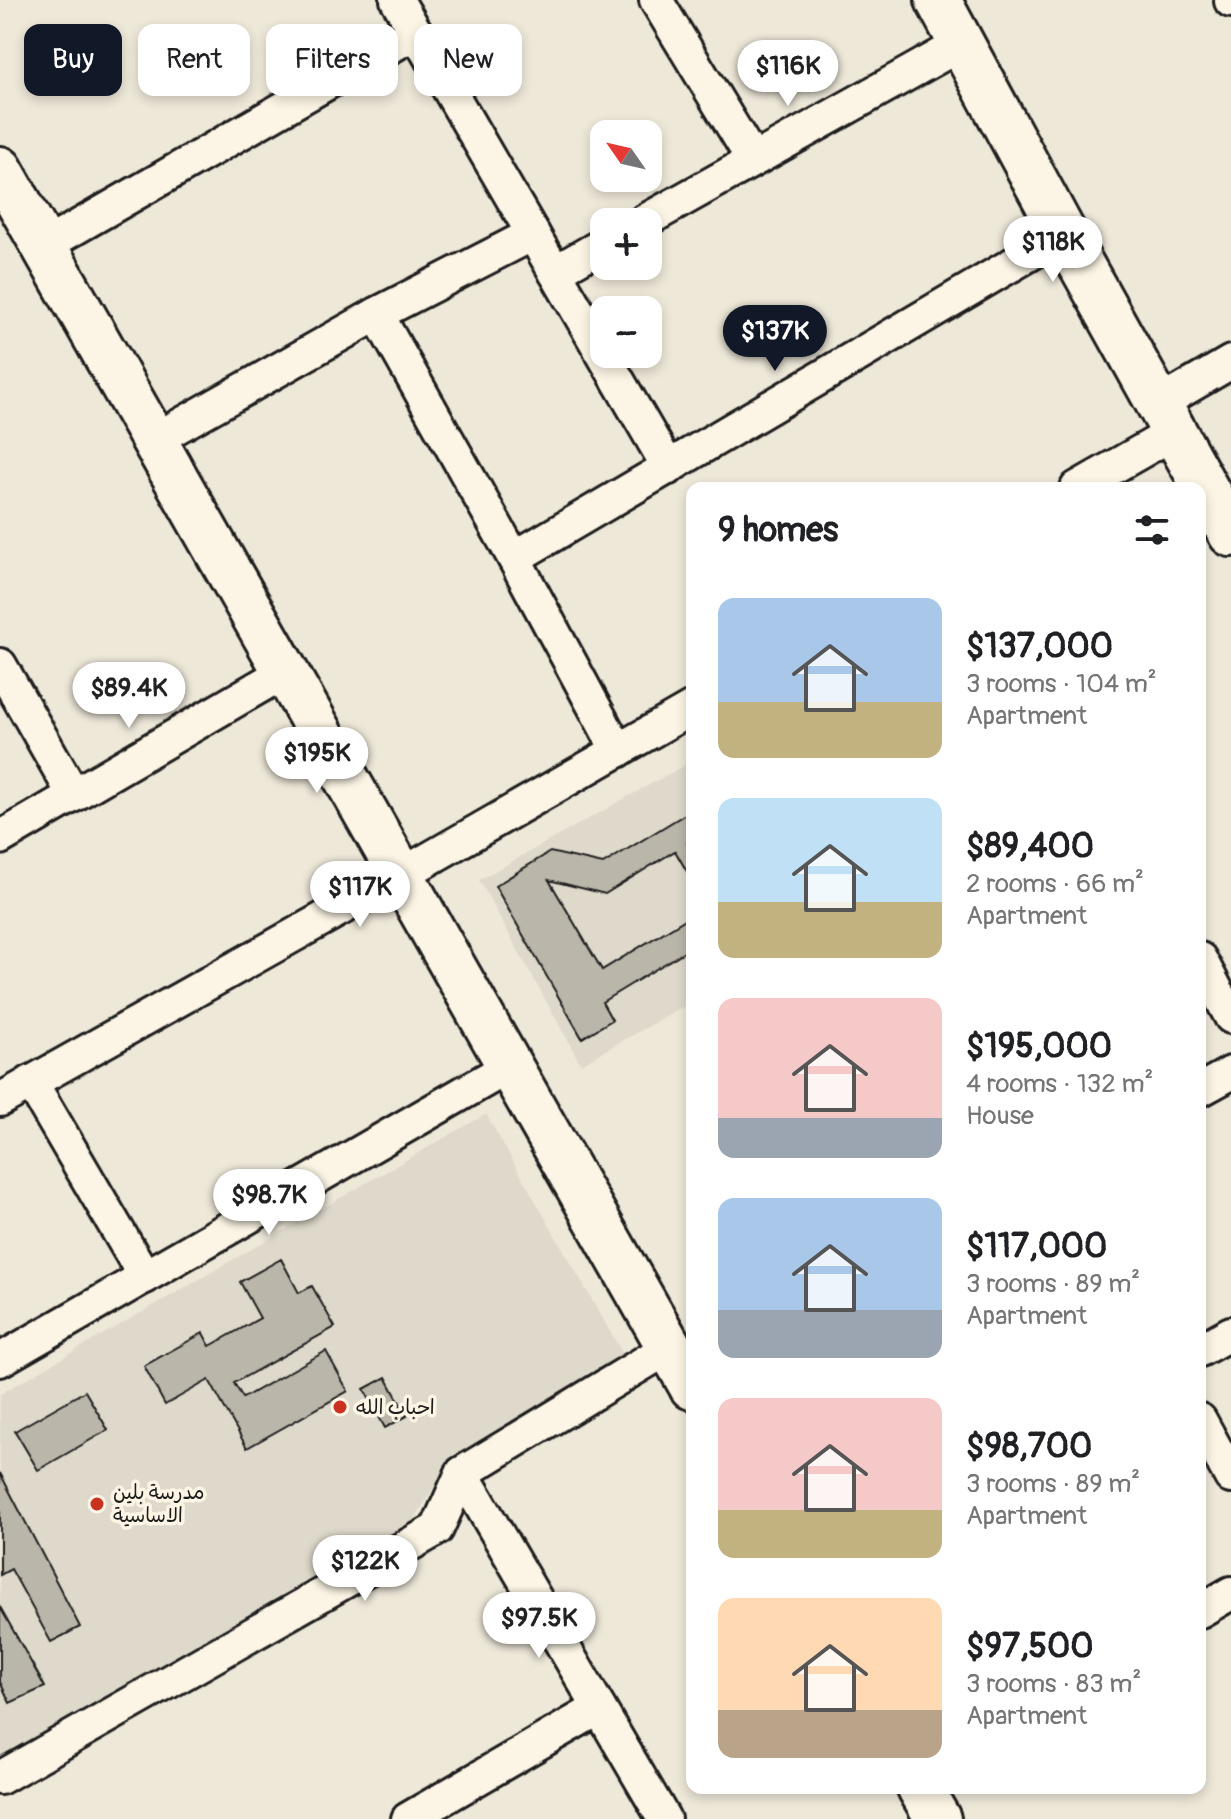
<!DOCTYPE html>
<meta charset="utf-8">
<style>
:root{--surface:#fff;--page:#f2f2f2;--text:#202124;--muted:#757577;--accent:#111827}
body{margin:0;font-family:Pangolin,"Playpen Sans Arabic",sans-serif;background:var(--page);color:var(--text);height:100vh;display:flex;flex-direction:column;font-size:30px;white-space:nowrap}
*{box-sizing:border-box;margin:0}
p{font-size:26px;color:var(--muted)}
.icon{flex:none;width:44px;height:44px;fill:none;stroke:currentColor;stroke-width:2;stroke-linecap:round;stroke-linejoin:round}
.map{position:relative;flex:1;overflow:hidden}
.panel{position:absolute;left:686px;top:482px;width:520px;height:1312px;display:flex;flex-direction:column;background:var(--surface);border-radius:16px;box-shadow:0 4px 12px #0003}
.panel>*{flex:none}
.banner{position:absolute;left:24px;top:24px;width:542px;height:72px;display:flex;gap:16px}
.needle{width:52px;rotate:304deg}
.fabs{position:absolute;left:590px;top:120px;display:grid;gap:16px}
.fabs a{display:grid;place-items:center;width:72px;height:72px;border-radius:16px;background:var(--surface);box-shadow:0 4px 12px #0003;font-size:40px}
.price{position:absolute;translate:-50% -68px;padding:0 18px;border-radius:28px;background:#fff;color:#222;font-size:26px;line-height:52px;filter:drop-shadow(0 2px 4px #0008)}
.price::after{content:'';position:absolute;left:50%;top:48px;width:24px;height:18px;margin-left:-12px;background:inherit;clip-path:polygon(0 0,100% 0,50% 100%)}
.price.current{background:var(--accent);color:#fff}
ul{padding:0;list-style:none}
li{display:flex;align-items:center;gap:24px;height:200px;padding:0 32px}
li span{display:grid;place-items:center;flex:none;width:224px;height:160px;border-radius:16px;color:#555}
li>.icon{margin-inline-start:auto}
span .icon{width:96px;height:96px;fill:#fffc;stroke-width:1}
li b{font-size:34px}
h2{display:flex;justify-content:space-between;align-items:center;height:96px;padding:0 32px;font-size:34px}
.chip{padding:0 28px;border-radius:16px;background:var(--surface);box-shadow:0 4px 12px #0003;font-size:28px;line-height:72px}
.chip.current{background:var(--accent);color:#fff}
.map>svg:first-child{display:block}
.built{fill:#ded9cb}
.building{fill:#bab6aa;stroke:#1c1c1c;stroke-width:2}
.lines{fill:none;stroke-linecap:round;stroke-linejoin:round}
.street-casing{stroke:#1c1c1c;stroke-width:38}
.secondary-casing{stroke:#1c1c1c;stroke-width:50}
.street{stroke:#fcf5e5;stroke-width:32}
.secondary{stroke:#fcf5e5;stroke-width:44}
.poi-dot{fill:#c8321e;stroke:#fcf5e5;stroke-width:3}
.labels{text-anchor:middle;stroke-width:7;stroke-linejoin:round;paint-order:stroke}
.poi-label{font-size:20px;fill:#1c1c1c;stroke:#fcf5e5;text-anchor:start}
</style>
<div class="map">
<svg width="1231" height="1819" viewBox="0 0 1231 1819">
<rect width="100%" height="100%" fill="#eee8d9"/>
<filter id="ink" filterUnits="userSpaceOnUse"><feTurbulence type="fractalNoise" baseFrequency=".0125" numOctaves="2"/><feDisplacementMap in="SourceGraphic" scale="16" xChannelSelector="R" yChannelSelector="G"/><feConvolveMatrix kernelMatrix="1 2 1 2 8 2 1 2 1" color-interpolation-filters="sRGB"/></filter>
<g filter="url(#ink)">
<g class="built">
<path d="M 692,761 L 692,1002 L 581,1064 L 479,880 Z"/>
<path d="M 486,1114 L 624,1356 L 452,1457 L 411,1525 L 0,1758 L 0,1394 Z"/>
</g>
<g class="building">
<path d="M 692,810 L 692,840 L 687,843 L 692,851 L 692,880 L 675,851 L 605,894 L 549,880 L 602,970 L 692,915 L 692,947 L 602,1002 L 612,1020 L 582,1038 L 495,886 L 550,852 L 603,864 Z"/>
<path d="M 281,1259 L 299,1293 L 312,1286 L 335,1327 L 234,1383 L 243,1398 L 326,1351 L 348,1391 L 247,1448 L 209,1380 L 165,1405 L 144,1366 L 203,1333 L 210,1346 L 260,1318 L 240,1282 Z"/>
<path d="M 386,1377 L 407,1416 L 385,1428 L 364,1389 Z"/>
<path d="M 85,1391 L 108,1430 L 38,1470 L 15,1431 Z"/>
<path d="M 0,1473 L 80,1627 L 51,1642 L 11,1569 L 0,1575 Z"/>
<path d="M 0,1607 L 45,1687 L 10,1703 L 0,1682 Z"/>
</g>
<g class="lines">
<g class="street-casing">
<g id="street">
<path d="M 397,0 L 669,468"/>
<path d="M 656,0 L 753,160"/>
<path d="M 1231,0 L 1231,1"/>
<path d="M 643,222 L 961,44"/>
<path d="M 44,246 L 416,32"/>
<path d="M 555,272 L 604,244"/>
<path d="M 377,314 L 514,558 L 618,751"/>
<path d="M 1159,404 L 1231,362"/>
<path d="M 154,440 L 377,314 L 533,234"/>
<path d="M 1077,488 L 1175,432"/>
<path d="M 514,558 L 1064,234"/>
<path d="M 0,665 L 74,795"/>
<path d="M 0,838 L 286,671"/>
<path d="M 1200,959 L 1231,1017"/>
<path d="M 31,1082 L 145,1277"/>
<path d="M 1200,1090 L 1231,1073"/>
<path d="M 0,1100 L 401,875 L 692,708"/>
<path d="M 1200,1350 L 1231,1333"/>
<path d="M 0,1360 L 510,1066"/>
<path d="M 1200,1420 L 1231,1477"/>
<path d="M 462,1473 L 664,1819"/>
<path d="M 1200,1611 L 1231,1593"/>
<path d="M 0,1778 L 437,1529 L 462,1473 L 670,1347"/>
<path d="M 408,1819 L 599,1708"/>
</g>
</g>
<g class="secondary-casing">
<g id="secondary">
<path d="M 938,0 L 1064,234 L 1231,534"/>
<path d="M 0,169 L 692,1387"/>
<path d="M 920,1788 L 938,1819"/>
</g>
</g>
<use href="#street" class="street"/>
<use href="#secondary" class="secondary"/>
</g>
</g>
<g class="poi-dot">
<circle cx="340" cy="1407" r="8"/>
<circle cx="97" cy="1504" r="8"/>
</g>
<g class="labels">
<g class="poi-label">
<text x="356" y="1414">احباب الله</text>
<text x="113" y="1499">مدرسة بلين<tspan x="113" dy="23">الاساسية</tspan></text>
</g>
</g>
</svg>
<div class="fabs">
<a><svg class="needle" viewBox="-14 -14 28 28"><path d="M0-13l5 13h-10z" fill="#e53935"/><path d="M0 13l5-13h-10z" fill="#757577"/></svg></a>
<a>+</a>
<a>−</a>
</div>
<b class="price" style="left:788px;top:108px">$116K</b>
<b class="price" style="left:1053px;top:284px">$118K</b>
<b class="price current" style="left:775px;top:373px">$137K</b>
<b class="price" style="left:129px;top:730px">$89.4K</b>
<b class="price" style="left:317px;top:795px">$195K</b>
<b class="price" style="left:360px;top:929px">$117K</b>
<b class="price" style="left:269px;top:1237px">$98.7K</b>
<b class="price" style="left:365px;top:1603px">$122K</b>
<b class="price" style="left:539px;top:1660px">$97.5K</b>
<div class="banner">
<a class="chip current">Buy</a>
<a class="chip">Rent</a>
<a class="chip">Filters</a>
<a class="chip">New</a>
</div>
<section class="panel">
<h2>9 homes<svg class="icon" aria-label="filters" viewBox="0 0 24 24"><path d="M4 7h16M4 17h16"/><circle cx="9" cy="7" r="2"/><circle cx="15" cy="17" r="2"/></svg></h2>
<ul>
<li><span style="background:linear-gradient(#a9c7e8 65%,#c2b280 0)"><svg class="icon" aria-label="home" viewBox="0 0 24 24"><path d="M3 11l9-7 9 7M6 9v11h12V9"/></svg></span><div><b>$137,000</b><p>3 rooms · 104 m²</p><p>Apartment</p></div></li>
<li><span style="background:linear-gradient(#bfe0f5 65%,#c2b280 0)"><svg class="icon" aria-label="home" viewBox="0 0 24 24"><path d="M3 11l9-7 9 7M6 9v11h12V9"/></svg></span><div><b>$89,400</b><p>2 rooms · 66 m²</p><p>Apartment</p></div></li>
<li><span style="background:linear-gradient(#f6c9c9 75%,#9aa5b1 0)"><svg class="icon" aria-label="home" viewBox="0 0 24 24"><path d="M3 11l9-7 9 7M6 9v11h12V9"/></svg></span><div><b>$195,000</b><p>4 rooms · 132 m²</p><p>House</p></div></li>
<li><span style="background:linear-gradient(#a9c7e8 70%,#9aa5b1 0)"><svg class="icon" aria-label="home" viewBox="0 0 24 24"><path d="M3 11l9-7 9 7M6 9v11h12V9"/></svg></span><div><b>$117,000</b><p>3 rooms · 89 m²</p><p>Apartment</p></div></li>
<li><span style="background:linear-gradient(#f6c9c9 70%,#c2b280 0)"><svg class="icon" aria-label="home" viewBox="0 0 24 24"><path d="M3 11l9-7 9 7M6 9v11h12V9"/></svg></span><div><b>$98,700</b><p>3 rooms · 89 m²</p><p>Apartment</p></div></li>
<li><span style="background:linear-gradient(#ffd9b3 70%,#b9a48a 0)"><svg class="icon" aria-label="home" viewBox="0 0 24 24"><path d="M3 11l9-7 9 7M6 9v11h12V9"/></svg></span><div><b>$97,500</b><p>3 rooms · 83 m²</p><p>Apartment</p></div></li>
</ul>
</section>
</div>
